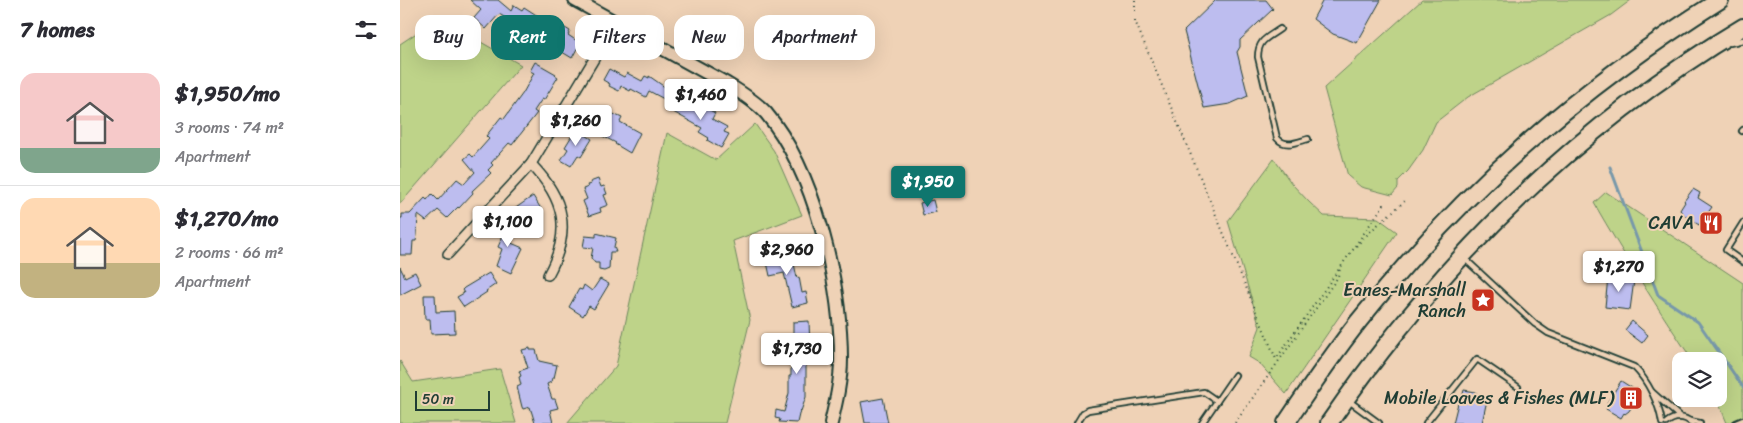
<!DOCTYPE html>
<meta charset="utf-8">
<style>
:root{--surface:#fff;--page:#f2f2f3;--text:#2b2b33;--muted:#7c7c81;--line:#e1e1e2;--accent:#0f766e}
body{margin:0;font-family:Sriracha,sans-serif;background:var(--page);color:var(--text);height:100vh;display:flex;flex-direction:column;font-size:19px;white-space:nowrap}
*{box-sizing:border-box;margin:0}
p{font-size:16px;color:var(--muted)}
.icon{flex:none;width:28px;height:28px;fill:none;stroke:currentColor;stroke-width:2;stroke-linecap:round;stroke-linejoin:round}
.map{position:relative;flex:1;overflow:hidden}
.details{display:flex;flex-direction:column;background:var(--surface);width:400px}
.details>*{flex:none}
.banner{position:absolute;left:15px;top:15px;width:475px;height:45px;display:flex;gap:10px}
.controls{position:absolute;left:1272px;top:352px;display:grid;gap:10px}
.controls a{display:grid;place-items:center;width:55px;height:55px;border-radius:10px;background:var(--surface);box-shadow:0 5px 20px #0002;font-size:25px}
.scale{position:absolute;left:15px;bottom:12px;width:75px;box-sizing:border-box;padding-left:5px;border:2px solid #1f3d34;border-top:0;font-size:14px;line-height:18px;white-space:nowrap;color:#1f3d34;-webkit-text-stroke:4px #efd2b6;paint-order:stroke}
.price{position:absolute;translate:-50% -42px;padding:0 11px;border-radius:5px;background:#fff;color:#222;font-size:16px;line-height:32px;filter:drop-shadow(0 1px 2px #0008)}
.price::after{content:'';position:absolute;left:50%;top:30px;width:15px;height:11px;margin-left:-8px;background:inherit;clip-path:polygon(0 0,100% 0,50% 100%)}
.price.active{background:var(--accent);color:#fff}
ul{padding:0;list-style:none}
li{display:flex;align-items:center;gap:15px;height:125px;padding:0 20px}
li+li{border-top:1px solid var(--line)}
li span{display:grid;place-items:center;flex:none;width:140px;height:100px;border-radius:15px;color:#555}
li>.icon{margin-inline-start:auto}
span .icon{width:60px;height:60px;fill:#fffc;stroke-width:1}
li b{font-size:21px}
h2{display:flex;justify-content:space-between;align-items:center;height:60px;padding:0 20px;font-size:21px}
.pill{padding:0 18px;border-radius:15px;background:var(--surface);box-shadow:0 5px 20px #0002;font-size:18px;line-height:45px}
.pill.active{background:var(--accent);color:#fff}
main{display:flex;flex:1;min-height:0}
.map>svg:first-child{display:block}
.green{fill:#bed389;stroke:#6e885e}
.lines{fill:none;stroke-linecap:round;stroke-linejoin:round}
.stream{stroke:#7798aa;stroke-width:3}
.building{fill:#bdbdef;stroke:#1f3d34}
.lane-casing{stroke:#1f3d34;stroke-width:8}
.street-casing{stroke:#1f3d34;stroke-width:12}
.secondary-casing{stroke:#1f3d34;stroke-width:16}
.highway-casing{stroke:#1f3d34;stroke-width:20}
.path{stroke:#1f3d34;stroke-width:2;stroke-dasharray:1 4;stroke-linecap:butt}
.lane{stroke:#efd2b6;stroke-width:4.5}
.street{stroke:#efd2b6;stroke-width:9}
.secondary{stroke:#efd2b6;stroke-width:12}
.highway{stroke:#efd2b6;stroke-width:16}
.labels{text-anchor:middle;stroke-width:4;stroke-linejoin:round;paint-order:stroke}
.poi-label{font-size:18px;fill:#1f3d34;stroke:#efd2b6;text-anchor:end}
</style>
<main>
<section class="details">
<h2>7 homes<svg class="icon" aria-label="filters" viewBox="0 0 24 24"><path d="M4 7h16M4 17h16"/><circle cx="9" cy="7" r="2"/><circle cx="15" cy="17" r="2"/></svg></h2>
<ul>
<li><span style="background:linear-gradient(#f6c9c9 75%,#7fa58c 0)"><svg class="icon" aria-label="home" viewBox="0 0 24 24"><path d="M3 11l9-7 9 7M6 9v11h12V9"/></svg></span><div><b>$1,950/mo</b><p>3 rooms · 74 m²</p><p>Apartment</p></div></li>
<li><span style="background:linear-gradient(#ffd9b3 65%,#c2b280 0)"><svg class="icon" aria-label="home" viewBox="0 0 24 24"><path d="M3 11l9-7 9 7M6 9v11h12V9"/></svg></span><div><b>$1,270/mo</b><p>2 rooms · 66 m²</p><p>Apartment</p></div></li>
</ul>
</section>
<div class="map">
<svg width="1343" height="423" viewBox="0 0 1343 423">
<rect width="100%" height="100%" fill="#efd2b6"/>
<filter id="ink" filterUnits="userSpaceOnUse"><feTurbulence type="fractalNoise" baseFrequency=".02" numOctaves="2"/><feDisplacementMap in="SourceGraphic" scale="10" xChannelSelector="R" yChannelSelector="G"/><feConvolveMatrix kernelMatrix="1 2 1 2 8 2 1 2 1" color-interpolation-filters="sRGB"/></filter>
<g filter="url(#ink)">
<g class="green">
<path d="M 1022,0 L 1231,0 L 1211,15 L 1068,97 L 1036,122 L 1023,150 L 1008,171 L 998,181 L 998,188 L 992,195 L 961,187 L 948,176 L 924,88 Z"/>
<path d="M 39,18 L 121,65 L 0,204 L 0,44 Z"/>
<path d="M 355,124 L 374,151 L 402,215 L 333,241 L 350,320 L 325,423 L 167,423 L 216,366 L 267,133 L 316,160 Z"/>
<path d="M 874,159 L 892,184 L 909,202 L 924,216 L 978,218 L 997,232 L 886,394 L 859,363 L 849,357 L 860,327 L 828,221 Z"/>
<path d="M 1206,192 L 1343,283 L 1343,423 L 1327,423 L 1317,399 L 1319,399 L 1319,361 L 1293,361 C 1258,309 1225,257 1194,203 Z"/>
<path d="M 0,361 L 13,382 L 100,369 L 116,423 L 0,423 Z"/>
</g>
<g class="lines">
<path class="stream" d="M 1210,167 L 1258,295 L 1298,322 L 1343,387"/>
</g>
<g class="building">
<path d="M 70,0 L 98,0 L 111,11 L 114,5 L 122,10 L 124,7 L 141,18 L 136,27 L 153,37 L 160,25 L 170,31 L 168,35 L 180,43 L 172,58 L 144,41 L 143,43 L 113,27 L 115,23 L 99,14 L 86,29 L 74,18 L 81,10 Z"/>
<path d="M 816,0 L 866,0 L 873,9 L 840,40 L 840,47 L 837,52 L 848,96 L 830,104 L 804,108 L 784,31 Z"/>
<path d="M 923,0 L 981,0 L 957,43 L 933,34 L 913,19 Z"/>
<path d="M 135,62 L 156,74 L 155,75 L 158,77 L 144,100 L 142,99 L 134,111 L 137,113 L 112,145 L 109,143 L 91,163 L 93,165 L 88,170 L 91,173 L 72,191 L 73,193 L 59,208 L 58,207 L 47,218 L 38,210 L 26,221 L 18,215 L 17,235 L 16,241 L 13,241 L 12,255 L 0,255 L 0,218 L 2,218 L 2,214 L 10,214 L 25,198 L 27,200 L 32,194 L 38,200 L 57,179 L 64,184 L 75,172 L 64,159 L 70,154 L 73,157 L 89,139 L 86,136 L 101,117 L 104,119 L 123,93 L 134,73 L 130,71 Z"/>
<path d="M 209,69 L 224,77 L 227,73 L 242,81 L 245,76 L 249,78 L 249,76 L 269,90 L 264,99 L 249,91 L 246,97 L 231,89 L 230,91 L 221,86 L 219,91 L 209,86 L 210,84 L 203,80 Z"/>
<path d="M 273,96 L 303,112 L 306,108 L 315,113 L 312,119 L 327,127 L 324,132 L 329,134 L 321,148 L 307,140 L 309,138 L 299,132 L 302,128 L 266,108 Z"/>
<path d="M 201,113 L 209,117 L 211,113 L 222,118 L 220,122 L 240,133 L 230,153 L 215,144 L 216,143 L 191,130 Z"/>
<path d="M 176,129 L 192,139 L 181,157 L 178,155 L 171,166 L 161,160 L 168,149 L 165,147 Z"/>
<path d="M 198,179 L 201,187 L 204,186 L 207,194 L 204,195 L 208,205 L 200,208 L 201,212 L 189,216 L 183,201 L 187,199 L 183,189 L 188,187 L 187,185 L 191,184 L 190,182 Z"/>
<path d="M 1293,189 L 1300,193 L 1298,198 L 1312,207 L 1299,225 L 1284,215 L 1280,210 L 1285,202 L 1284,201 Z"/>
<path d="M 133,196 L 143,212 L 120,227 L 110,212 Z"/>
<path d="M 533,200 L 536,212 L 523,215 L 520,203 Z"/>
<path d="M 103,220 L 115,223 L 109,242 L 123,248 L 111,273 L 96,266 L 102,249 L 98,247 L 104,233 L 99,231 Z"/>
<path d="M 196,233 L 216,238 L 214,247 L 216,252 L 210,252 L 209,269 L 204,271 L 199,270 L 199,263 L 195,263 L 191,258 L 193,248 L 183,247 L 185,236 L 196,237 Z"/>
<path d="M 381,250 L 382,256 L 392,254 L 397,278 L 399,277 L 402,293 L 406,292 L 408,303 L 392,307 L 384,273 L 370,276 L 365,253 Z"/>
<path d="M 0,267 L 5,277 L 15,272 L 21,284 L 0,295 Z"/>
<path d="M 89,273 L 96,284 L 86,291 L 87,292 L 64,307 L 57,297 L 64,293 L 62,290 L 64,288 Z"/>
<path d="M 1208,277 L 1234,280 L 1230,310 L 1205,307 Z"/>
<path d="M 200,279 L 209,284 L 194,309 L 189,306 L 183,316 L 169,307 L 179,289 L 182,290 L 184,285 L 192,291 Z"/>
<path d="M 24,295 L 35,295 L 36,312 L 54,311 L 55,333 L 31,334 L 30,319 L 25,319 Z"/>
<path d="M 409,321 L 410,350 L 409,360 L 406,360 L 406,397 L 401,411 L 400,410 L 397,423 L 379,422 L 380,419 L 375,418 L 376,410 L 384,412 L 389,393 L 389,376 L 391,376 L 391,367 L 397,367 L 397,350 L 393,350 L 393,322 Z"/>
<path d="M 1232,321 L 1248,335 L 1242,343 L 1225,330 Z"/>
<path d="M 130,348 L 130,350 L 136,350 L 139,361 L 157,365 L 154,378 L 152,378 L 151,382 L 147,384 L 152,399 L 155,399 L 158,408 L 150,410 L 153,423 L 135,423 L 130,407 L 123,409 L 122,407 L 117,387 L 121,385 L 119,377 L 121,376 L 119,371 L 128,368 L 122,350 Z"/>
<path d="M 1221,381 L 1240,393 L 1229,411 L 1225,414 L 1224,413 L 1221,418 L 1206,409 L 1209,404 L 1207,403 Z"/>
<path d="M 1064,390 L 1076,392 L 1075,397 L 1087,400 L 1082,423 L 1053,423 L 1058,403 L 1060,397 L 1062,398 Z"/>
<path d="M 483,398 L 488,423 L 465,423 L 461,402 Z"/>
</g>
<g class="lines">
<g class="lane-casing">
<g id="lane">
<path d="M 880,29 C 867,38 858,40 858,57 L 877,138 C 885,148 897,142 908,139"/>
<path d="M 1330,43 L 1343,40"/>
<path d="M 1342,131 L 1343,130"/>
<path d="M 1343,223 L 1326,250 L 1343,262"/>
<path d="M 1064,258 L 1135,324 L 1148,333 L 1234,367 C 1248,381 1259,403 1262,423"/>
<path d="M 1252,392 L 1280,417"/>
<path d="M 949,401 L 979,423"/>
<path d="M 1290,421 L 1300,423"/>
<path d="M 677,423 L 683,413 L 688,410 L 804,392 L 817,401"/>
<path d="M 802,423 L 835,375"/>
<path d="M 1026,423 L 1077,359 L 1118,387"/>
<path d="M 1266,423 C 1275,416 1284,416 1292,423"/>
<path d="M 1336,423 L 1343,420"/>
</g>
</g>
<g class="street-casing">
<g id="street">
<path d="M 131,164 C 165,199 172,231 148,275"/>
<path d="M 48,254 L 131,164 L 215,24"/>
</g>
</g>
<g class="secondary-casing">
<path id="secondary" d="M 175,0 L 327,84 C 340,92 355,101 366,113 C 415,171 441,284 441,359 C 441,381 436,402 431,423"/>
</g>
<g class="highway-casing">
<g id="highway">
<path d="M 886,423 C 909,389 933,354 958,322 C 1062,191 1179,88 1320,0"/>
<path d="M 929,423 C 1040,262 1174,128 1343,27"/>
</g>
</g>
<g class="path">
<path d="M 735,0 L 735,21 L 876,359 L 939,269"/>
<path d="M 955,246 L 985,203"/>
<path d="M 835,423 L 938,277 C 940,254 988,216 1006,200"/>
</g>
<use href="#lane" class="lane"/>
<use href="#street" class="street"/>
<use href="#secondary" class="secondary"/>
<use href="#highway" class="highway"/>
</g>
</g>
<defs>
<g id="restaurant-square" transform="scale(1.25)"><rect x="-9" y="-9" width="18" height="18" rx="4" fill="#c8321e" stroke="#efd2b6"/><path d="M-5-6h1v4h1v-4h1v4h1v-4h1v5L-1.5 .5V6h-2V.5L-5-1ZM5-6V6H3V1.5H1.5Q1.5-4 5-6Z" fill="#fff"/></g>
<g id="sight-square" transform="scale(1.25)"><rect x="-9" y="-9" width="18" height="18" rx="4" fill="#c8321e" stroke="#efd2b6"/><path d="M0-6L1.8-2.2L6-1.7L2.9 1.2L3.7 5.4L0 3.3L-3.7 5.4L-2.9 1.2L-6-1.7L-1.8-2.2Z" fill="#fff"/></g>
<g id="building-square" transform="scale(1.25)"><rect x="-9" y="-9" width="18" height="18" rx="4" fill="#c8321e" stroke="#efd2b6"/><path d="M-4-6H4V6H1V3H-1V6H-4ZM-2.5-4.3h1.7v1.8h-1.7ZM.8-4.3h1.7v1.8H.8ZM-2.5-1h1.7V.8h-1.7ZM.8-1h1.7V.8H.8Z" fill="#fff"/></g>
</defs>
<g fill-rule="evenodd">
<use href="#restaurant-square" x="1311" y="223"/>
<use href="#sight-square" x="1083" y="300"/>
<use href="#building-square" x="1231" y="398"/>
</g>
<g class="labels">
<g class="poi-label">
<text x="1294" y="229">CAVA</text>
<text x="1066" y="296">Eanes-Marshall<tspan x="1066" dy="21">Ranch</tspan></text>
<text x="1214" y="404">Mobile Loaves &amp; Fishes (MLF)</text>
</g>
</g>
</svg>
<div class="controls">
<a><svg class="icon" aria-label="layers" viewBox="0 0 24 24"><path d="M12 4l9 5-9 5-9-5zM3 14l9 5 9-5"/></svg></a>
</div>
<div class="scale">50 m</div>
<b class="price" style="left:301px;top:121px">$1,460</b>
<b class="price" style="left:176px;top:147px">$1,260</b>
<b class="price active" style="left:528px;top:208px">$1,950</b>
<b class="price" style="left:108px;top:248px">$1,100</b>
<b class="price" style="left:387px;top:276px">$2,960</b>
<b class="price" style="left:1219px;top:293px">$1,270</b>
<b class="price" style="left:397px;top:375px">$1,730</b>
<div class="banner">
<a class="pill">Buy</a>
<a class="pill active">Rent</a>
<a class="pill">Filters</a>
<a class="pill">New</a>
<a class="pill">Apartment</a>
</div>
</div>
</main>
